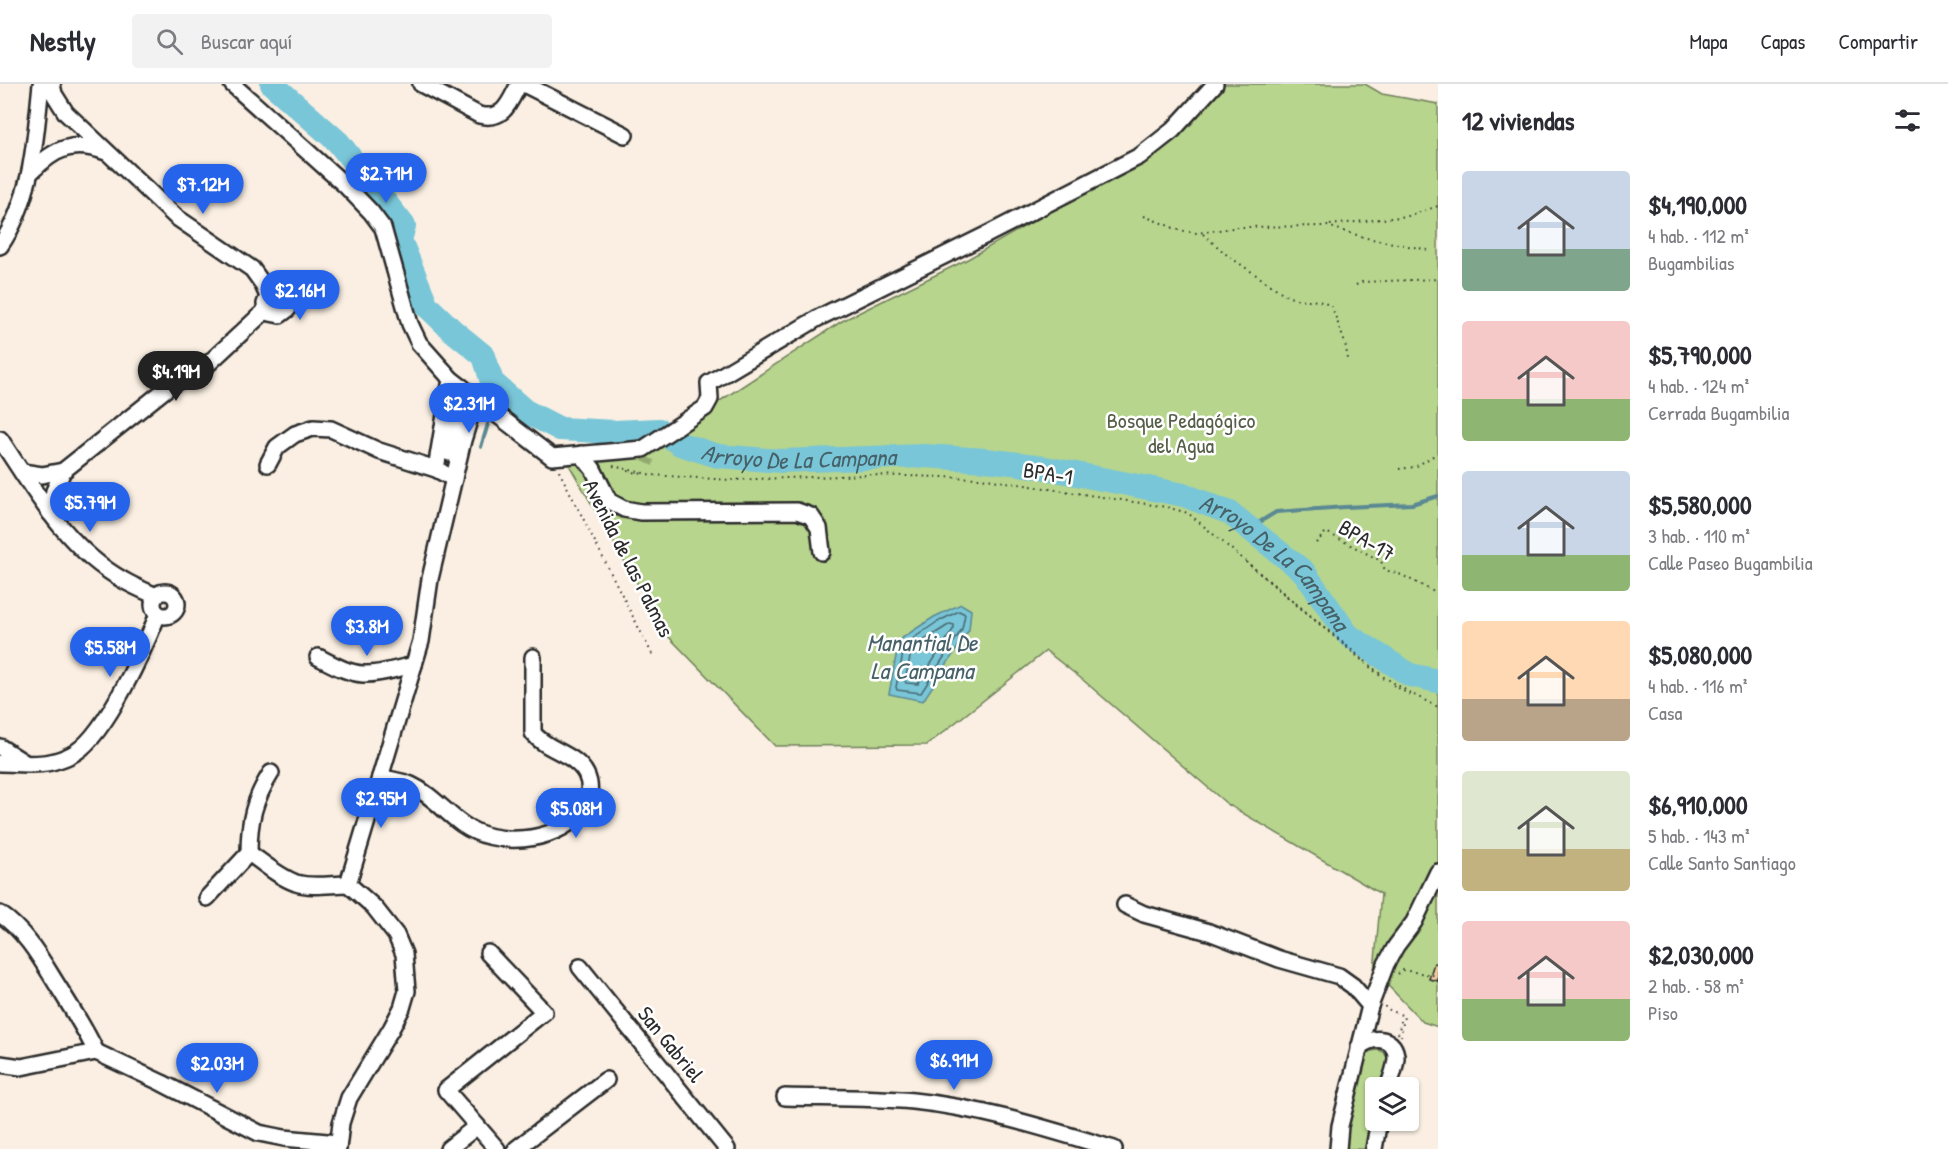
<!DOCTYPE html>
<html lang="es">
<meta charset="utf-8">
<style>
:root{--surface:#fff;--page:#f2f2f3;--text:#2b2b33;--muted:#7c7c81;--line:#e1e1e2;--accent:#2563eb}
body{margin:0;font-family:"Patrick Hand",sans-serif;background:var(--page);color:var(--text);height:100vh;display:flex;flex-direction:column;font-size:22px;white-space:nowrap}
*{box-sizing:border-box;margin:0}
p{font-size:20px;color:var(--muted)}
.icon{flex:none;width:33px;height:33px;fill:none;stroke:currentColor;stroke-width:2;stroke-linecap:round;stroke-linejoin:round}
.map{position:relative;flex:1;overflow:hidden}
.drawer{display:flex;flex-direction:column;background:var(--surface);width:510px}
.drawer>*{flex:none}
.fabs{position:absolute;left:1365px;top:993px;display:grid;gap:12px}
.fabs a{display:grid;place-items:center;width:54px;height:54px;border-radius:6px;background:var(--surface);box-shadow:0 2px 4px #0004;font-size:30px}
.price{position:absolute;translate:-50% -51px;padding:0 14px;border-radius:21px;background:var(--accent);color:#fff;font-size:20px;line-height:39px;filter:drop-shadow(0 2px 3px #0008)}
.price::after{content:'';position:absolute;left:50%;top:36px;width:18px;height:14px;margin-left:-9px;background:inherit;clip-path:polygon(0 0,100% 0,50% 100%)}
.price.current{background:#222;color:#fff}
ul{padding:0;list-style:none}
li{display:flex;align-items:center;gap:18px;height:150px;padding:0 24px}
li span{display:grid;place-items:center;flex:none;width:168px;height:120px;border-radius:6px;color:#555}
li>.icon{margin-inline-start:auto}
span .icon{width:72px;height:72px;fill:#fffc;stroke-width:1}
li b{font-size:26px}
h2{display:flex;justify-content:space-between;align-items:center;height:72px;padding:0 24px;font-size:26px}
header{display:flex;align-items:center;gap:36px;box-sizing:border-box;height:84px;padding:0 30px;background:var(--surface);border-bottom:2px solid var(--line)}
header strong{font-size:28px}
nav{display:flex;gap:33px;margin-inline-start:auto;font-size:21px}
.search{width:420px;height:54px;background:var(--page);display:flex;align-items:center;gap:15px;box-sizing:border-box;padding:0 21px;border-radius:6px;color:var(--muted);font-size:22px}
main{display:flex;flex:1;min-height:0}
.map>svg:first-child{display:block}
.green{fill:#b7d58d;stroke:#71805c;stroke-width:1.5}
.water{fill:#79c6d8;stroke:#5a8893;stroke-width:1.5}
.shadow{fill:#0003}
.lines{fill:none;stroke-linecap:round;stroke-linejoin:round}
.shore{stroke:#4a6970;stroke-width:1.5}
.stream{stroke:#5a8893;stroke-width:4}
.river{stroke:#79c6d8;stroke-width:24}
.building{fill:#efca9f;stroke:#2b2b2b;stroke-width:1.5}
.minor-casing{stroke:#2b2b2b;stroke-width:20}
.path{stroke:#2b2b2b;stroke-width:2;stroke-dasharray:1.5 4.5;stroke-linecap:butt}
.minor{stroke:#fff;stroke-width:15}
.labels{text-anchor:middle;stroke-width:5;stroke-linejoin:round;paint-order:stroke}
.park-label{font-size:22px;fill:#555e48;stroke:#fff}
.street-label{font-size:22px;fill:#2b2b2b;stroke:#fff}
.water-label{font-size:24px;font-style:italic;fill:#466168;stroke:#fff}
</style>
<header>
<strong>Nestly</strong>
<div class="search"><svg class="icon" aria-label="search" viewBox="0 0 24 24"><circle cx="10" cy="10" r="6"/><path d="M15 15l6 6"/></svg>Buscar aquí</div>
<nav><a>Mapa</a><a>Capas</a><a>Compartir</a></nav>
</header>
<main>
<div class="map">
<svg width="1438" height="1065" viewBox="0 0 1438 1065">
<rect width="100%" height="100%" fill="#faefe2"/>
<filter id="ink" filterUnits="userSpaceOnUse"><feTurbulence type="fractalNoise" baseFrequency=".0167" numOctaves="2"/><feDisplacementMap in="SourceGraphic" scale="12" xChannelSelector="R" yChannelSelector="G"/><feConvolveMatrix kernelMatrix="1 2 1 2 8 2 1 2 1" color-interpolation-filters="sRGB"/></filter>
<g filter="url(#ink)">
<g class="green">
<path d="M 1220,0 L 1365,0 L 1382,10 L 1438,20 L 1438,943 L 1423,938 L 1374,887 L 1381,810 L 1227,720 L 1083,596 L 1046,567 L 927,661 L 775,662 L 667,551 L 568,379 L 645,366 L 842,237 L 966,176 L 1174,57 L 1210,15 Z"/>
<path d="M 1378,966 L 1384,968 L 1389,978 L 1383,1003 L 1376,1004 L 1375,1032 L 1369,1065 L 1342,1065 L 1344,1048 L 1365,971 L 1371,967 Z"/>
</g>
<path class="water" d="M 961,520 L 971,526 L 969,546 L 923,617 L 889,610 L 899,556 L 934,533 Z"/>
<path class="shadow" d="M 643,371 L 654,376 L 653,382 L 642,377 Z"/>
<g class="lines">
<g class="shore">
<path d="M 959,527 L 965,530 L 962,545 L 921,609 L 897,606 L 896,603 L 905,560 L 937,538 Z"/>
<path d="M 950,540 L 954,541 L 954,544 L 918,600 L 906,599 L 905,597 L 912,564 Z"/>
</g>
<g class="stream">
<path d="M 493,322 L 499,305"/>
<path d="M 481,363 L 491,330"/>
<path d="M 1250,444 L 1276,428 L 1345,423 L 1412,420 L 1438,412"/>
</g>
<path class="river" id="s1" d="M 272,0 L 338,58 L 404,142 L 400,156 L 427,222 L 452,246 L 484,272 L 492,298 L 525,327 L 560,345 L 614,348 L 659,346 L 680,360 L 718,372 L 781,377 L 924,372 L 986,376 L 1035,382 L 1184,411 L 1230,429 L 1304,488 L 1348,551 L 1410,591 L 1438,597"/>
</g>
<path class="building" d="M 1434,879 L 1438,880 L 1438,897 L 1429,895 Z"/>
<g class="lines">
<g class="minor-casing">
<g id="minor">
<path d="M 52,0 L 54,10 L 66,29 L 176,133 L 252,185 L 262,199 L 268,212 L 265,220 L 270,229 L 280,231 L 288,225 L 289,216 L 282,208 L 272,209 L 268,212"/>
<path d="M 232,0 L 346,102 L 371,128 L 383,144 L 410,240 L 419,259 L 451,295 L 552,373 L 643,365 L 705,324 L 710,315 L 709,299 L 818,234 L 986,151 L 1140,72 L 1173,46 L 1215,0"/>
<path d="M 421,0 L 479,31 C 504,37 509,19 519,0"/>
<path d="M 524,0 L 625,51"/>
<path d="M 31,88 C 55,64 73,56 106,68"/>
<path d="M 0,162 C 33,114 35,56 41,0"/>
<path d="M 0,355 C 34,406 67,465 123,496 C 133,502 145,507 156,512"/>
<path d="M 449,369 L 462,303"/>
<path d="M 581,370 L 593,385 L 609,417 L 624,425 L 641,428 L 797,427 L 811,432 L 819,444 L 822,468"/>
<path d="M 268,380 L 277,363 L 295,350 L 313,344 L 331,345 L 379,367 L 436,385 L 454,395"/>
<path d="M 436,385 L 451,295"/>
<path d="M 22,388 L 42,391 L 63,387 L 171,301 L 208,280 L 267,225"/>
<path d="M 50,429 L 54,407 L 63,387"/>
<circle cx="165" cy="520" r="12"/>
<path d="M 318,573 C 332,580 347,589 363,590 C 380,591 398,584 414,581"/>
<path d="M 0,663 L 25,679"/>
<path d="M 0,679 C 17,679 39,682 55,677 C 62,675 70,672 76,668 C 107,648 144,565 158,530"/>
<path d="M 380,693 C 390,696 402,697 411,701 C 431,710 445,728 462,740 C 496,764 553,759 581,729 C 590,719 592,702 586,690 C 575,669 547,667 533,649 L 533,573"/>
<path d="M 249,769 C 263,779 279,793 296,799 C 312,804 331,800 348,800"/>
<path d="M 207,814 L 249,769 C 249,736 254,716 271,689"/>
<path d="M 1125,821 L 1144,830 L 1209,848 L 1279,875 L 1339,892 L 1353,902 L 1370,922 L 1340,1042 L 1338,1065"/>
<path d="M 0,830 C 28,849 43,879 61,907 C 73,927 86,946 96,968"/>
<path d="M 488,869 L 544,928 L 446,1006 L 497,1065"/>
<path d="M 580,883 L 727,1065"/>
<path d="M 1370,922 L 1386,880 L 1396,862 L 1414,838 L 1438,788"/>
<path d="M 1359,963 C 1371,953 1393,951 1396,971 C 1397,981 1391,994 1388,1004"/>
<path d="M 0,980 L 21,983 L 96,968 L 162,999 L 259,1049 L 284,1054 L 338,1059"/>
<path d="M 785,1013 C 827,1014 871,1013 913,1017 C 982,1024 1048,1045 1114,1065"/>
<path d="M 338,1065 L 341,1039 L 349,1014 L 391,945 L 402,924 L 407,907 L 404,870 L 396,851 L 374,823 L 348,800 L 421,557 L 430,495 L 463,356 L 476,314"/>
<path d="M 448,1065 L 477,1042"/>
<path d="M 516,1065 L 606,996"/>
<path d="M 1374,1065 L 1379,1036"/>
</g>
</g>
<g class="path">
<path d="M 1144,132 L 1179,146 L 1197,149 L 1240,143 L 1327,142 L 1367,154 L 1429,166"/>
<path d="M 1330,141 L 1408,132 L 1438,122"/>
<path d="M 1203,150 L 1227,171 L 1287,212 C 1303,219 1315,212 1332,223 L 1345,259 L 1348,275"/>
<path d="M 1356,201 L 1362,198 L 1438,195"/>
<path d="M 613,382 L 652,391 L 730,396 L 868,391 L 980,394 L 1166,423 L 1188,429 L 1384,593 L 1412,610 L 1438,623"/>
<path d="M 1399,385 L 1415,383 L 1438,369"/>
<path d="M 559,387 L 654,574"/>
<path d="M 628,387 L 643,390"/>
<path d="M 1316,459 L 1326,448 L 1381,477 L 1385,486 L 1402,491 L 1438,510"/>
<path d="M 1246,478 L 1384,595"/>
<path d="M 1393,601 L 1412,612"/>
<path d="M 1398,890 L 1402,886 L 1438,892"/>
<path d="M 1385,922 L 1385,924 L 1404,932 L 1401,952"/>
<path d="M 1398,950 L 1402,933"/>
<path d="M 1374,1024 L 1376,1017"/>
</g>
<use href="#minor" class="minor"/>
</g>
</g>
<g class="labels">
<g class="park-label">
<text x="1181" y="344">Bosque Pedagógico<tspan x="1181" dy="25">del Agua</tspan></text>
</g>
<g class="street-label">
<text transform="translate(1048 389) rotate(9)" y="8">BPA-1</text>
<text transform="translate(1367 456) rotate(30)" y="8">BPA-17</text>
<text transform="translate(629 474) rotate(63)" y="8">Avenida de las Palmas</text>
<text transform="translate(671 960) rotate(51)" y="8">San Gabriel</text>
</g>
<g class="water-label">
<text dy="8" stroke="none"><textPath href="#s1" startOffset="712">Arroyo De La Campana</textPath></text>
<text dy="8" stroke="none"><textPath href="#s1" startOffset="1216">Arroyo De La Campana</textPath></text>
<text x="922" y="567">Manantial De<tspan x="922" dy="28">La Campana</tspan></text>
</g>
</g>
</svg>
<div class="fabs">
<a><svg class="icon" aria-label="layers" viewBox="0 0 24 24"><path d="M12 4l9 5-9 5-9-5zM3 14l9 5 9-5"/></svg></a>
</div>
<b class="price" style="left:386px;top:120px">$2.71M</b>
<b class="price" style="left:203px;top:131px">$7.12M</b>
<b class="price" style="left:300px;top:237px">$2.16M</b>
<b class="price current" style="left:176px;top:318px">$4.19M</b>
<b class="price" style="left:469px;top:350px">$2.31M</b>
<b class="price" style="left:90px;top:449px">$5.79M</b>
<b class="price" style="left:367px;top:573px">$3.8M</b>
<b class="price" style="left:110px;top:594px">$5.58M</b>
<b class="price" style="left:381px;top:745px">$2.95M</b>
<b class="price" style="left:576px;top:755px">$5.08M</b>
<b class="price" style="left:954px;top:1007px">$6.91M</b>
<b class="price" style="left:217px;top:1010px">$2.03M</b>
</div>
<section class="drawer">
<h2>12 viviendas<svg class="icon" aria-label="filters" viewBox="0 0 24 24"><path d="M4 7h16M4 17h16"/><circle cx="9" cy="7" r="2"/><circle cx="15" cy="17" r="2"/></svg></h2>
<ul>
<li><span style="background:linear-gradient(#c9d6e8 65%,#7fa58c 0)"><svg class="icon" aria-label="home" viewBox="0 0 24 24"><path d="M3 11l9-7 9 7M6 9v11h12V9"/></svg></span><div><b>$4,190,000</b><p>4 hab. · 112 m²</p><p>Bugambilias</p></div></li>
<li><span style="background:linear-gradient(#f6c9c9 65%,#8fb573 0)"><svg class="icon" aria-label="home" viewBox="0 0 24 24"><path d="M3 11l9-7 9 7M6 9v11h12V9"/></svg></span><div><b>$5,790,000</b><p>4 hab. · 124 m²</p><p>Cerrada Bugambilia</p></div></li>
<li><span style="background:linear-gradient(#c9d6e8 70%,#8fb573 0)"><svg class="icon" aria-label="home" viewBox="0 0 24 24"><path d="M3 11l9-7 9 7M6 9v11h12V9"/></svg></span><div><b>$5,580,000</b><p>3 hab. · 110 m²</p><p>Calle Paseo Bugambilia</p></div></li>
<li><span style="background:linear-gradient(#ffd9b3 65%,#b9a48a 0)"><svg class="icon" aria-label="home" viewBox="0 0 24 24"><path d="M3 11l9-7 9 7M6 9v11h12V9"/></svg></span><div><b>$5,080,000</b><p>4 hab. · 116 m²</p><p>Casa</p></div></li>
<li><span style="background:linear-gradient(#dfe7d0 65%,#c2b280 0)"><svg class="icon" aria-label="home" viewBox="0 0 24 24"><path d="M3 11l9-7 9 7M6 9v11h12V9"/></svg></span><div><b>$6,910,000</b><p>5 hab. · 143 m²</p><p>Calle Santo Santiago</p></div></li>
<li><span style="background:linear-gradient(#f6c9c9 65%,#8fb573 0)"><svg class="icon" aria-label="home" viewBox="0 0 24 24"><path d="M3 11l9-7 9 7M6 9v11h12V9"/></svg></span><div><b>$2,030,000</b><p>2 hab. · 58 m²</p><p>Piso</p></div></li>
</ul>
</section>
</main>
